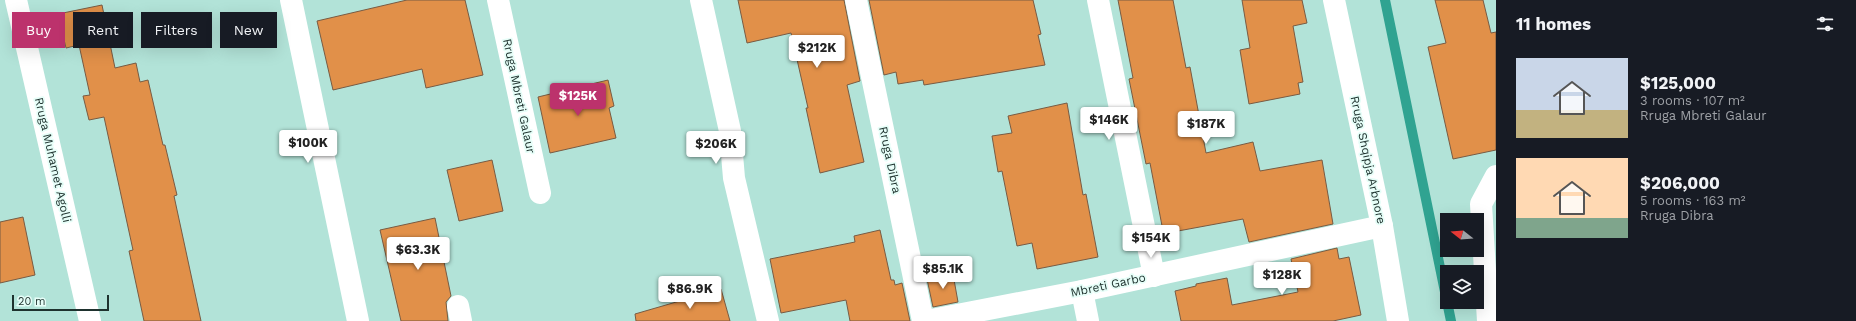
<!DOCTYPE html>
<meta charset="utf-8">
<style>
:root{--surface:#171b24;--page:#20242c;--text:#f1f3f6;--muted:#9ea1a6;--accent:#bc326c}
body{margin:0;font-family:"Work Sans",sans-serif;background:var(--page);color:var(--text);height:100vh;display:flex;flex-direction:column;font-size:15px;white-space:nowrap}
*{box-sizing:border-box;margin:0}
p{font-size:13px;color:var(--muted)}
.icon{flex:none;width:22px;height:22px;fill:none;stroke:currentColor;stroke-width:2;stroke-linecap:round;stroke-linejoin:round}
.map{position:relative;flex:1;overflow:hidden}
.side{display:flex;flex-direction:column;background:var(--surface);width:360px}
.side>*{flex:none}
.top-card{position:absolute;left:12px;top:12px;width:380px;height:36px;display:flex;gap:8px}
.needle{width:26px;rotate:287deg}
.buttons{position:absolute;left:1440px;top:213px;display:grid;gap:8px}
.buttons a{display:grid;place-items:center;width:44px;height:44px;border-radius:0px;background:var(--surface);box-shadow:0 4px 16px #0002;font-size:20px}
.scale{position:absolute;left:12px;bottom:10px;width:97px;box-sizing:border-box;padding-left:4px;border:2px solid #1e322e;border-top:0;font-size:11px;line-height:14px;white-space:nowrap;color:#1e322e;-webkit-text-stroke:3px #e6fef8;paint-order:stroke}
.price{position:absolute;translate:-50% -34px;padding:0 9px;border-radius:4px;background:#fff;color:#222;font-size:13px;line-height:26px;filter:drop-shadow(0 1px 2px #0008)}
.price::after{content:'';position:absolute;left:50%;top:24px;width:12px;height:9px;margin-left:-6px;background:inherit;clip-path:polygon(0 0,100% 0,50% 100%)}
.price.current{background:var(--accent);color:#fff}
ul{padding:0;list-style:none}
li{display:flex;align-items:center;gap:12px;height:100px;padding:0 20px}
li span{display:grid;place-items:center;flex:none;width:112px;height:80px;border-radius:0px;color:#555}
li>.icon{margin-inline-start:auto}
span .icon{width:48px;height:48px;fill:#fffc;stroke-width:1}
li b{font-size:17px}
h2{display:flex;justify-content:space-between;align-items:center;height:48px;padding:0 20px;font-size:17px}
.pill{padding:0 14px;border-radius:0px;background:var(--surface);box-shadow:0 4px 16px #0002;font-size:14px;line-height:36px}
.pill.current{background:var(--accent);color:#fff}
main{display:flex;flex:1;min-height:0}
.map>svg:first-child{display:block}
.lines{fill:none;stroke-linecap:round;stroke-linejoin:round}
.stream{stroke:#30a391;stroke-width:10}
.building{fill:#e19049;stroke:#785b43}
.minor{stroke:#fff;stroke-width:22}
.labels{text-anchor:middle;stroke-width:3.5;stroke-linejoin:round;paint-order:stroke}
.street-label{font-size:12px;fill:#1e322e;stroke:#e6fef8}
</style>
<main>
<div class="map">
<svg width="1496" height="321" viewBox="0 0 1496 321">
<rect width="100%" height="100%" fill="#b2e3d8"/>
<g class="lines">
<path class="stream" d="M 1385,0 L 1451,321"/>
</g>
<g class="building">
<path d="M 407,0 L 465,0 L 483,75 L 426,88 L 422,69 L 333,90 L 317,21 Z"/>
<path d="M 738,0 L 844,0 L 860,81 L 847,85 L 864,162 L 820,173 L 806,108 L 808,108 L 791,33 L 747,43 Z"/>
<path d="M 869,0 L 1033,0 L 1041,34 L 1038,35 L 1045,65 L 924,85 L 923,80 L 898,84 L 896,72 L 884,75 Z"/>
<path d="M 1118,0 L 1173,0 L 1186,68 L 1190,67 L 1206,153 L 1253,142 L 1260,171 L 1322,160 L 1333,224 L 1249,242 L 1243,219 L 1178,231 L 1177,228 L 1163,231 L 1150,163 L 1146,164 L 1129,79 L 1133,78 Z"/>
<path d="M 1242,0 L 1302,0 L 1307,23 L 1293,26 L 1303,82 L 1298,83 L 1300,94 L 1249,104 L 1240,50 L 1250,48 Z"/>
<path d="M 1435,0 L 1483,0 L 1491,33 L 1496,32 L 1496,150 L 1453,159 L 1428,47 L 1446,43 Z"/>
<path d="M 102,5 L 115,68 L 136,63 L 140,82 L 148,80 L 163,145 L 165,145 L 177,195 L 174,196 L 201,321 L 144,321 L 129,251 L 133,250 L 104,117 L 89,120 L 83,96 L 90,95 L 79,45 L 66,48 L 58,14 Z"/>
<path d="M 608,80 L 614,106 L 609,108 L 616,138 L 550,153 L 538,97 Z"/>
<path d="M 1067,103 L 1083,195 L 1086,194 L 1098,257 L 1037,269 L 1032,243 L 1017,246 L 1002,171 L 998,172 L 992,136 L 1012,133 L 1008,116 Z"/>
<path d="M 492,160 L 503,211 L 459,221 L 447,170 Z"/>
<path d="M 23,217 L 35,275 L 0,283 L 0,222 Z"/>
<path d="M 435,218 L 451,296 L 446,302 L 448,321 L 401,321 L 380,230 Z"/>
<path d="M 880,230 L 891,280 L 894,280 L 895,285 L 902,283 L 910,321 L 850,321 L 846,300 L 781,313 L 770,259 L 855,242 L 854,236 Z"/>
<path d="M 1337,248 L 1339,259 L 1349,257 L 1361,315 L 1333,321 L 1181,321 L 1175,291 L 1196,286 L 1196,284 L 1227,278 L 1232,305 L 1298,292 L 1291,259 Z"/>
<path d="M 953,274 L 958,302 L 933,307 L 927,279 Z"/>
<path d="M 721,289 L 730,321 L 636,321 L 635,314 Z"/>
</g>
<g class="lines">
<g class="minor">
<path d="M 16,0 L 90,321"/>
<path d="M 291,0 L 358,321"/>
<path d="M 498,0 L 540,193"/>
<path d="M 701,0 L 730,131 L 734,178 L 768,321"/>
<path d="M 856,0 L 923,321"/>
<path d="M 1098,0 L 1154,276"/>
<path d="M 1334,0 L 1382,226 L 1398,321"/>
<path d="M 1082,291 L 1088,321"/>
<path d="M 458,306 L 461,321"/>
<path d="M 926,321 L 1082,291 L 1382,226"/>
<path d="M 1488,321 L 1481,204 L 1496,176"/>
</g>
</g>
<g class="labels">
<g class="street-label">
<text transform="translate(519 96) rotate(78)" y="4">Rruga Mbreti Galaur</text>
<text transform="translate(53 160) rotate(77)" y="4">Rruga Muhamet Agolli</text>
<text transform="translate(890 160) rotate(78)" y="4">Rruga Dibra</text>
<text transform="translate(1368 160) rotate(78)" y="4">Rruga Shqipja Arbnore</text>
<text transform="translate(1108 285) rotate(-12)" y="4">Mbreti Garbo</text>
</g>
</g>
</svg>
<div class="buttons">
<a><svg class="needle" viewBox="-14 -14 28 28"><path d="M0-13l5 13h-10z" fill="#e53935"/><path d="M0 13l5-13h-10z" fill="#9ea1a6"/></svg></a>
<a><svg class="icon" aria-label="layers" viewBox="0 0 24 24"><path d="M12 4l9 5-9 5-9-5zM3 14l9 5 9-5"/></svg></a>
</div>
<div class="scale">20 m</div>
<b class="price" style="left:817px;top:69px">$212K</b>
<b class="price current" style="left:578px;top:117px">$125K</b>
<b class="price" style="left:1109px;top:141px">$146K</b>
<b class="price" style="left:1206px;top:145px">$187K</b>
<b class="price" style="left:308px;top:164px">$100K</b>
<b class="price" style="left:716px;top:165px">$206K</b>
<b class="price" style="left:1151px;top:259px">$154K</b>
<b class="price" style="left:418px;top:271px">$63.3K</b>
<b class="price" style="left:943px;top:290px">$85.1K</b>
<b class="price" style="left:1282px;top:296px">$128K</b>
<b class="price" style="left:690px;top:310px">$86.9K</b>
<div class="top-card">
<a class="pill current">Buy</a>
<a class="pill">Rent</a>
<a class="pill">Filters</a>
<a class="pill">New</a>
</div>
</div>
<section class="side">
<h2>11 homes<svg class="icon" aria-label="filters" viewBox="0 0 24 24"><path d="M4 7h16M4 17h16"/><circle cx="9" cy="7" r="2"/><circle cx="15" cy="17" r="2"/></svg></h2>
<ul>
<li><span style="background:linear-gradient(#c9d6e8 65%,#c2b280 0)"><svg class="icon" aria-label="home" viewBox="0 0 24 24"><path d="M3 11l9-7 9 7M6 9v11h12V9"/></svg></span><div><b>$125,000</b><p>3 rooms · 107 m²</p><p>Rruga Mbreti Galaur</p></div></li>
<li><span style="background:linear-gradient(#ffd9b3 75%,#7fa58c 0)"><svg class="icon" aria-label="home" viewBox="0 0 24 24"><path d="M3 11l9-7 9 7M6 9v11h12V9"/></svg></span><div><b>$206,000</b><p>5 rooms · 163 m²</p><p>Rruga Dibra</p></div></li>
</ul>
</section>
</main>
